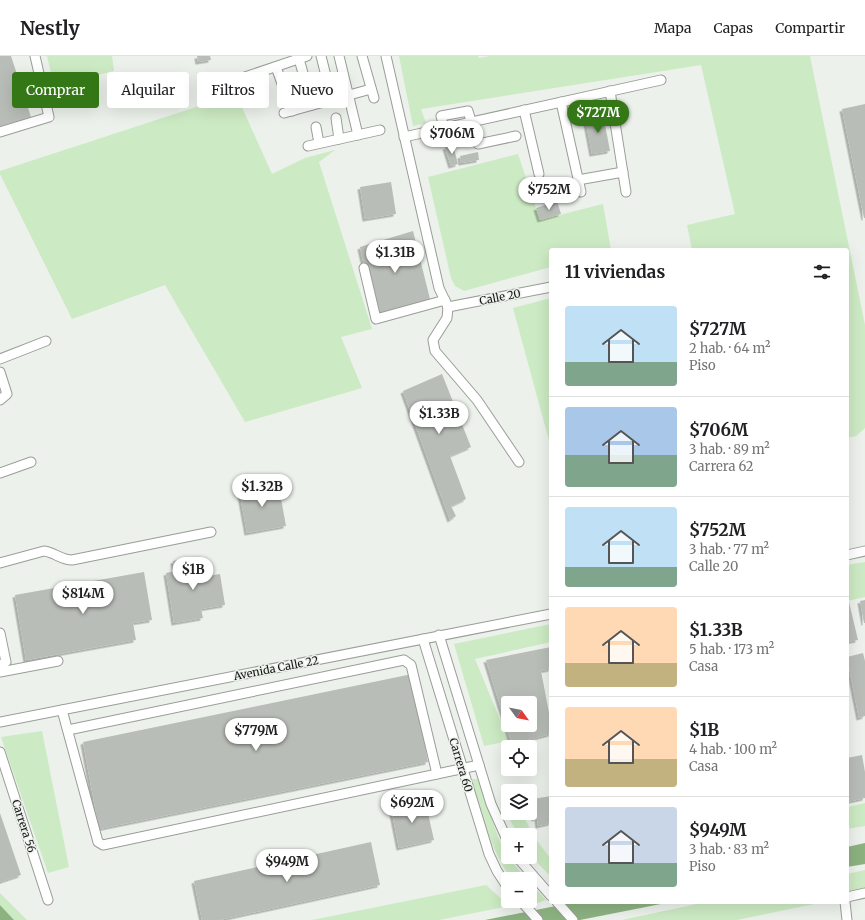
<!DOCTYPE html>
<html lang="es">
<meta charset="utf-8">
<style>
:root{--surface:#fff;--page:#f2f2f2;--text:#202124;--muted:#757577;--line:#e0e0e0;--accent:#347717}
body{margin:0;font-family:Merriweather,serif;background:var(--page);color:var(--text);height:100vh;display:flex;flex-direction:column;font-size:15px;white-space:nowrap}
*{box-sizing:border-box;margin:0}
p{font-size:13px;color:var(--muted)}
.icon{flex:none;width:22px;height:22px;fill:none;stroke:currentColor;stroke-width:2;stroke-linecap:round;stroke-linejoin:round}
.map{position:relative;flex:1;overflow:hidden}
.panel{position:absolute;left:549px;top:192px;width:300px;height:656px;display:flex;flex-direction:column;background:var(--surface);border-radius:4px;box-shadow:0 4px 16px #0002}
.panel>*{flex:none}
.guide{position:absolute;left:12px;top:16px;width:380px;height:36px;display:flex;gap:8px}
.needle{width:26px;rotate:123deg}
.tools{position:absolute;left:501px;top:640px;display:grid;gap:8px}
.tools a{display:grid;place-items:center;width:36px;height:36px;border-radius:4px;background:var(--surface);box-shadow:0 4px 16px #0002;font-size:20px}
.price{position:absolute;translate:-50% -34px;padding:0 9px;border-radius:14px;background:#fff;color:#222;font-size:13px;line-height:26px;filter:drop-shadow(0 1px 2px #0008)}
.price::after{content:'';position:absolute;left:50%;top:24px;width:12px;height:9px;margin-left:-6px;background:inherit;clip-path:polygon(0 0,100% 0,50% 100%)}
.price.active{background:var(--accent);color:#fff}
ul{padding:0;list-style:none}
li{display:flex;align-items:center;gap:12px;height:100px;padding:0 16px}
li+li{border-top:1px solid var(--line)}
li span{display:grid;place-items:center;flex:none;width:112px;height:80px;border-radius:4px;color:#555}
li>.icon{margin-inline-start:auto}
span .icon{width:48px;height:48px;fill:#fffc;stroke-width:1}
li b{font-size:17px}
h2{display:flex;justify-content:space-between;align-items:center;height:48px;padding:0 16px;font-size:17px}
.pill{padding:0 14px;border-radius:4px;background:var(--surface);box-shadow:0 4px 16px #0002;font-size:14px;line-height:36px}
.pill.active{background:var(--accent);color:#fff}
header{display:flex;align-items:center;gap:24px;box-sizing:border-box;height:56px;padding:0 20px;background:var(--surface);border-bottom:1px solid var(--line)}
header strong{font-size:19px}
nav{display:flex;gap:22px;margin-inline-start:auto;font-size:14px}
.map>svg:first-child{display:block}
.green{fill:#cceac3}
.water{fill:#8cb281}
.building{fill:#b9bdb7;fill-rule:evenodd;filter:url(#shadow)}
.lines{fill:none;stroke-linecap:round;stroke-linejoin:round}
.minor-casing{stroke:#999d97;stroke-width:11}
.minor{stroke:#fff;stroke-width:9}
.labels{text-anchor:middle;stroke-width:3;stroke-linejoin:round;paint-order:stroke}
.street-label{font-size:11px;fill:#151715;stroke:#ecf1eb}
</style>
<header>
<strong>Nestly</strong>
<nav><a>Mapa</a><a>Capas</a><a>Compartir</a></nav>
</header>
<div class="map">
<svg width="865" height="864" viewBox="0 0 865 864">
<defs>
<filter id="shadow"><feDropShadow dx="-2.5" dy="2.5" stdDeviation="0" flood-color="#0004"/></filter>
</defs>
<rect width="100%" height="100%" fill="#ecf1eb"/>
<g class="green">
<path d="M 47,0 L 112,0 L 114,15 L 54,29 Z"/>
<path d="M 399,0 L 478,0 L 479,2 L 490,0 L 810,0 L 865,269 L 865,372 L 856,380 L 847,382 L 847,194 L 692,194 L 687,169 L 735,158 L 701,9 L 421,53 L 426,67 L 413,70 Z"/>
<path d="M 236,38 L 272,118 L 305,102 L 335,94 L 319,106 L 372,273 L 341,281 L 362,332 L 245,366 L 165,229 L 72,263 L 0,118 L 0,115 Z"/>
<path d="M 518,98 L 540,164 L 603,148 L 611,194 L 551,194 L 551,211 L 464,235 L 455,230 L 451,222 L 428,121 Z"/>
<path d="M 551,242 L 551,392 L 513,252 Z"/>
<path d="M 865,506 L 865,541 L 847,545 L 847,509 Z"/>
<path d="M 551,568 L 551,586 L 475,603 L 509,685 L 484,690 L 454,588 Z"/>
<path d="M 42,675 L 69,811 L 48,817 L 1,681 Z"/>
<path d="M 471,723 L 478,723 L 498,781 L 508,801 L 526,823 L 511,823 C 491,794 481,757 471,723 Z"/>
<path d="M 865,747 L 865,770 L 847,773 L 847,751 Z"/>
<path d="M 508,752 L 508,757 L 522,757 L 534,781 L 551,803 L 551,821 L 530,799 L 530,779 L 518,779 L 507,758 Z"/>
<path d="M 865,814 L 865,832 L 847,836 L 847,818 Z"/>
<path d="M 530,827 L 546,844 L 535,848 L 530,844 Z"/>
<path d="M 486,829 L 509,850 L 439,864 L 312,864 Z"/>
<path d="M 0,837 L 27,864 L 14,864 L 0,849 Z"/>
<path d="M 706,846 L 824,846 L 737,864 L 622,864 Z"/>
</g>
<g class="water">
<path d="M 865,787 L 865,808 L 847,811 L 847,791 Z"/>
<path d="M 576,846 L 671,846 L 580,864 L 485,864 Z"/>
<path d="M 0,849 L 14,864 L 0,864 Z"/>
</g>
<g class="building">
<path d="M 0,0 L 11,0 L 31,61 L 0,70 Z"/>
<path d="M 197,0 L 210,0 L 211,4 L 198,6 Z"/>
<path d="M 865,48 L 865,162 L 864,162 L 842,53 Z"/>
<path d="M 603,58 L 610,95 L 592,98 L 585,61 Z"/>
<path d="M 453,89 L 458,108 L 451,110 L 445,91 Z"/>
<path d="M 478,96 L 479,104 L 461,107 L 460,100 Z"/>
<path d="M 391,126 L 396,158 L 365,163 L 360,131 Z"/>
<path d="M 557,145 L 561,158 L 540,164 L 536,152 Z"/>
<path d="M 413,175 L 431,247 L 375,260 L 360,191 Z"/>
<path d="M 442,318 L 471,391 L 450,400 L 466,443 L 451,450 L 456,460 L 450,464 L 403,335 Z"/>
<path d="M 278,426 L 286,470 L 247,477 L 239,433 Z"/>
<path d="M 191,501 L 193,512 L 200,511 L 202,521 L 220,518 L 225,549 L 201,553 L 203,562 L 174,567 L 166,517 L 175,515 L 173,505 Z"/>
<path d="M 144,516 L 152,564 L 133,567 L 136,584 L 26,604 L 15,539 Z"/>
<path d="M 865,544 L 865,567 L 864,567 L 860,545 Z"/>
<path d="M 849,546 L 858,584 L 847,586 L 847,547 Z"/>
<path d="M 551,591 L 551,613 L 541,615 L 551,667 L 551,678 L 512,688 L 486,604 ZM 508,647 L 530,647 L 530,669 L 508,669 Z"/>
<path d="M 863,597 L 865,605 L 865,660 L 859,662 L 847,601 Z"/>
<path d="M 412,618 L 428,706 L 99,773 L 83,686 Z"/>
<path d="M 862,699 L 865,716 L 865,742 L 847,746 L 847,702 Z"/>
<path d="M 551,740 L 551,767 L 538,770 L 537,762 L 534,763 L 533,743 Z"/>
<path d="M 425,744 L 434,784 L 399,792 L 391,752 Z"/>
<path d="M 0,757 L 21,819 L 0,826 Z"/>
<path d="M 371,786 L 380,829 L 219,864 L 202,864 L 194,825 Z"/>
</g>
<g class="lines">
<g class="minor-casing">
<g id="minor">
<path d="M 321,0 L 332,44"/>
<path d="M 339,0 L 358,79"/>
<path d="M 362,0 L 374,42"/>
<path d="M 386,0 L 439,232 L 448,251"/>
<path d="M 299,3 L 312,49"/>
<path d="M 276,11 L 292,55"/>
<path d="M 239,23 L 307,0"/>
<path d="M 610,35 L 626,136"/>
<path d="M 561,46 L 581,136"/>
<path d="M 524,54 L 539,118"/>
<path d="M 284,57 L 371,33"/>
<path d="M 336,62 L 339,83"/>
<path d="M 316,71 L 319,87"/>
<path d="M 444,72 L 441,60 L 468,55 L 478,88 L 516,80"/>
<path d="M 0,76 L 49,61 L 35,0"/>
<path d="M 404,81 L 661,24"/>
<path d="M 308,90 L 380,74"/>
<path d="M 578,124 L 623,116"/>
<path d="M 364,212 L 376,263 L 445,244"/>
<path d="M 448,251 L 447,262 L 433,284 L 435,295 L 477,344 L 519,406"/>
<path d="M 448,251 L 551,231"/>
<path d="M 0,303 L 46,285"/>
<path d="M 0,316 L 7,338 L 0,344"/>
<path d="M 0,417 L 31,406"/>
<path d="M 847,499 L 865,495"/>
<path d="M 0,507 L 44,495 C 54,496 61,504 72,504 L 211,476"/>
<path d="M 0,577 L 6,606 L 0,609"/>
<path d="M 439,579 L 491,748 L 508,786"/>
<path d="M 423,583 L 489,798 L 497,815 L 508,832"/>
<path d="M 0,616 L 58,605"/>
<path d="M 62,654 L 98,786 L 103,789 L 479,709"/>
<path d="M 0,666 L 551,558"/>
<path d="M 68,674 L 404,604 L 411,609 L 437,718"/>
<path d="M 0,696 L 48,844"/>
<path d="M 517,801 L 551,840"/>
<path d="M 847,841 L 865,837"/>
<path d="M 521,845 L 538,864"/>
<path d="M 557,846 L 573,864"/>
<path d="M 845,846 L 847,864"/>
</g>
</g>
<use href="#minor" class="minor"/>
</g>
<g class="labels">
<g class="street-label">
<text transform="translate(500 241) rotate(-11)" y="4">Calle 20</text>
<text transform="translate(276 612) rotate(-11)" y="4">Avenida Calle 22</text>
<text transform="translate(461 709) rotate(73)" y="4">Carrera 60</text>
<text transform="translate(24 770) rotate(72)" y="4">Carrera 56</text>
</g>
</g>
</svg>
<div class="tools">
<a><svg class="needle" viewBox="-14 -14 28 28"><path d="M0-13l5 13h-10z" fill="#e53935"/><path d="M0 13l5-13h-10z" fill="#757577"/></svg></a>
<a><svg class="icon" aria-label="locate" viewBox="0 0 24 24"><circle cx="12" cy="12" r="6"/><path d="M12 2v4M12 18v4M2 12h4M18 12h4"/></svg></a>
<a><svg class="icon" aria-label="layers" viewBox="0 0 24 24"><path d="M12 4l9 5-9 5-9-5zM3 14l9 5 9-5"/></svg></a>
<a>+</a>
<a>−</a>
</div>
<b class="price active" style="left:598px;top:78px">$727M</b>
<b class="price" style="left:452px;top:99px">$706M</b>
<b class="price" style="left:549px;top:155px">$752M</b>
<b class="price" style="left:395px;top:218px">$1.31B</b>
<b class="price" style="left:439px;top:379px">$1.33B</b>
<b class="price" style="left:262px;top:452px">$1.32B</b>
<b class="price" style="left:193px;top:535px">$1B</b>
<b class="price" style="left:83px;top:559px">$814M</b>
<b class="price" style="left:256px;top:696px">$779M</b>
<b class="price" style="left:412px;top:768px">$692M</b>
<b class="price" style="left:287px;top:827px">$949M</b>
<div class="guide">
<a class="pill active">Comprar</a>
<a class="pill">Alquilar</a>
<a class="pill">Filtros</a>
<a class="pill">Nuevo</a>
</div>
<section class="panel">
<h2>11 viviendas<svg class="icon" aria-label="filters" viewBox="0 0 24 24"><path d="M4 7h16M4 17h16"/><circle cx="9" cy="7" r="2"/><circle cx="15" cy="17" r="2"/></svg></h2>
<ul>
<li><span style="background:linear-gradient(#bfe0f5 70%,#7fa58c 0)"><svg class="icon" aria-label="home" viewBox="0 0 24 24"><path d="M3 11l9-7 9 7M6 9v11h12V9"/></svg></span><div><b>$727M</b><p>2 hab. · 64 m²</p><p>Piso</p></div></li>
<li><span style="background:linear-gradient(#a9c7e8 60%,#7fa58c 0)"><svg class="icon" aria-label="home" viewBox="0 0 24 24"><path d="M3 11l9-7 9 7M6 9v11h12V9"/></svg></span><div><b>$706M</b><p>3 hab. · 89 m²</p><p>Carrera 62</p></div></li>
<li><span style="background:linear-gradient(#bfe0f5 75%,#7fa58c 0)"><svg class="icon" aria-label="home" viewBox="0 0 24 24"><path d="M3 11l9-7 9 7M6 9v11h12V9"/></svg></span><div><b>$752M</b><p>3 hab. · 77 m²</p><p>Calle 20</p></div></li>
<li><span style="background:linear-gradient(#ffd9b3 70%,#c2b280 0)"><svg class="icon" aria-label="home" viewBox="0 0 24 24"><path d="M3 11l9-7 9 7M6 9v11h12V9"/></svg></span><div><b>$1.33B</b><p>5 hab. · 173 m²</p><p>Casa</p></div></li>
<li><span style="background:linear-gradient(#ffd9b3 65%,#c2b280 0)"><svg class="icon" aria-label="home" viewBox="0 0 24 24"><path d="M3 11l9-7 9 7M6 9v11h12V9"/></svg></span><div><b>$1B</b><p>4 hab. · 100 m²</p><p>Casa</p></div></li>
<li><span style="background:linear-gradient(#c9d6e8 70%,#7fa58c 0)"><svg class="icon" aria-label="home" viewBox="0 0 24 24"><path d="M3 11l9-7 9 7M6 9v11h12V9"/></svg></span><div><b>$949M</b><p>3 hab. · 83 m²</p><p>Piso</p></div></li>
</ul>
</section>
</div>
